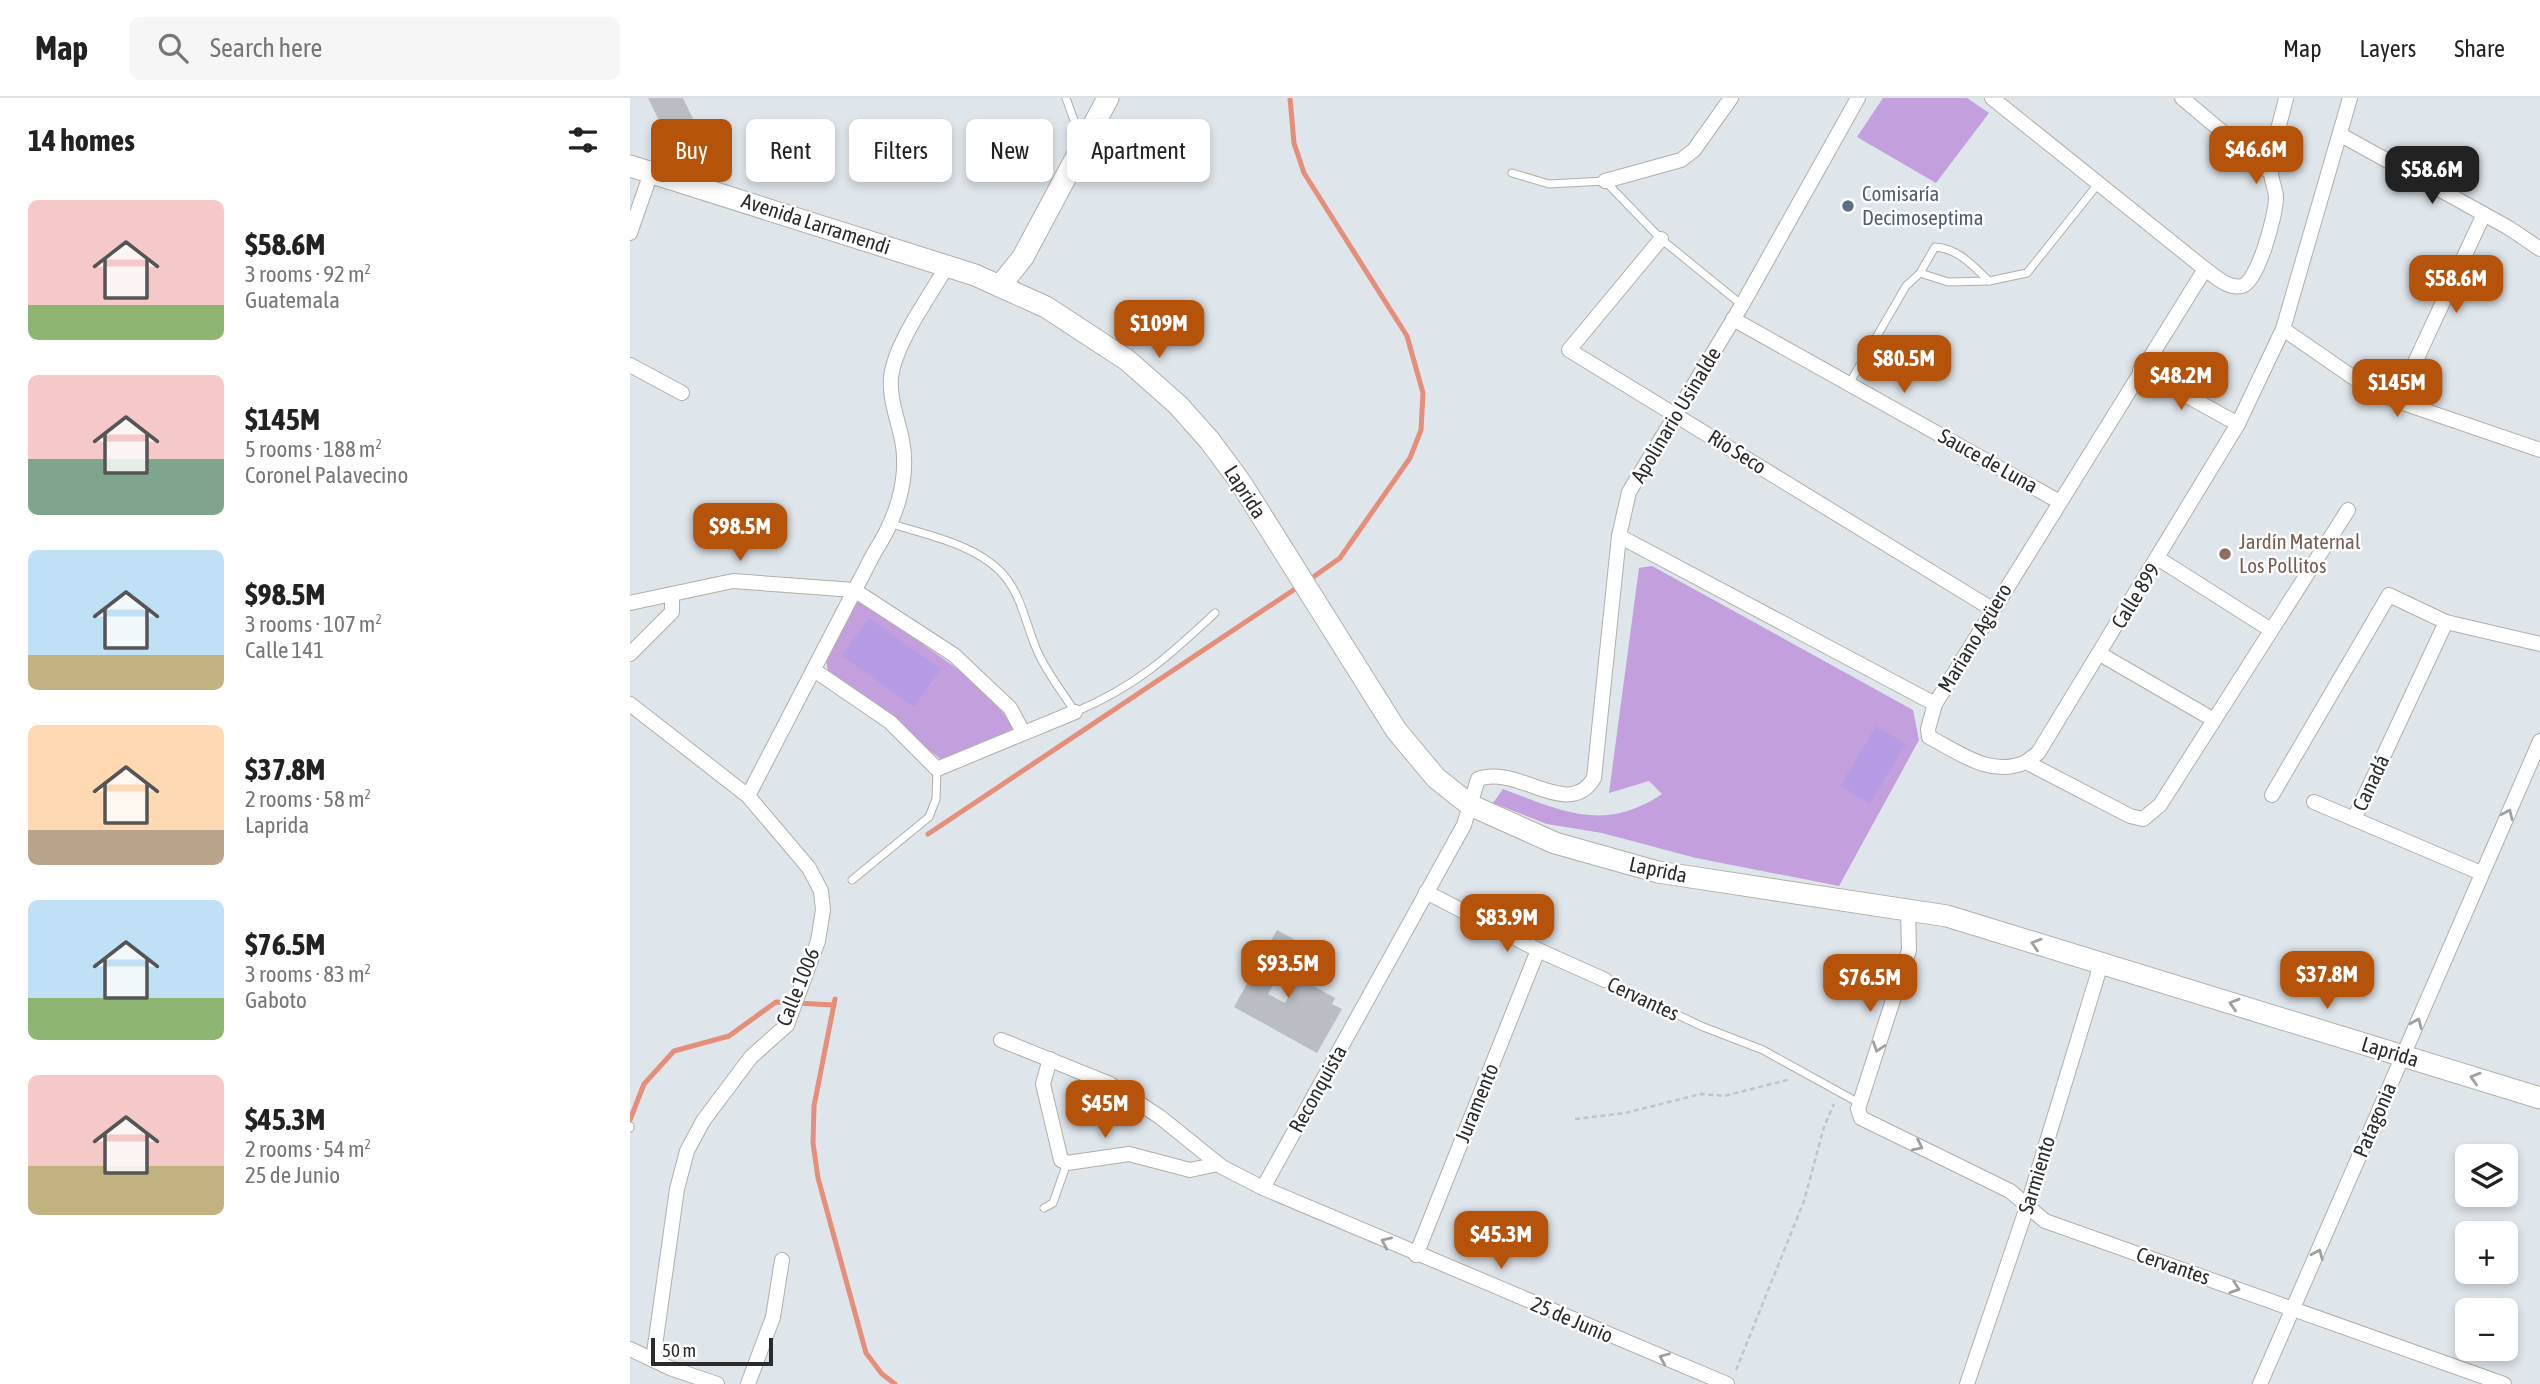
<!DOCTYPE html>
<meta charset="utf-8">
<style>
:root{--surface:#fff;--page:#f6f6f6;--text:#222;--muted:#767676;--line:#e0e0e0;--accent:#b45309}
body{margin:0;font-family:"Asap Condensed",sans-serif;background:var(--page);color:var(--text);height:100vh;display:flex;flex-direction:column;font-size:26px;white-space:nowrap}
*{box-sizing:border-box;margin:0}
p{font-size:23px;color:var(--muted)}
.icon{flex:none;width:38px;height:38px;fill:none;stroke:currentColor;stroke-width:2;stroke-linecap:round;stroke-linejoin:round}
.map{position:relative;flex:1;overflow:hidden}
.drawer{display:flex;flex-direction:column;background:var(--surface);width:630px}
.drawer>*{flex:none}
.guide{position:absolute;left:21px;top:21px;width:665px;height:63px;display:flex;gap:14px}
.buttons{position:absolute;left:1825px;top:1046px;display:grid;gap:14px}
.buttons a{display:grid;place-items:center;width:63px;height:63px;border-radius:10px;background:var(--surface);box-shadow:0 4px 10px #0003;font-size:35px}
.scale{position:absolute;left:21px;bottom:18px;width:122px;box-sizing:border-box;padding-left:7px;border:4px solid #2b2b2b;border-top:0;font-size:19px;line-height:24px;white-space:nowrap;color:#2b2b2b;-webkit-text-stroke:5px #fff;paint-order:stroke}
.price{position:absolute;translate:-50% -60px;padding:0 16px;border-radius:14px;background:var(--accent);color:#fff;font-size:23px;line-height:46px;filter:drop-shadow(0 2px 4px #0008)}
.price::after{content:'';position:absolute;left:50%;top:42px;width:21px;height:16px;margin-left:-10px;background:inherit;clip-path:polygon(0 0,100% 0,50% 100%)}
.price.selected{background:#222;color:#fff}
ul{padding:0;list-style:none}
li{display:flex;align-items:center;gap:21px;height:175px;padding:0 28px}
li span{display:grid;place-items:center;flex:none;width:196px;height:140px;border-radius:10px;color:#555}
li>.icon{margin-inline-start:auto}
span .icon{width:84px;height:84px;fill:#fffc;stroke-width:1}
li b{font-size:30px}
h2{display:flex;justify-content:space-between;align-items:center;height:84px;padding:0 28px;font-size:30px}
.pill{padding:0 24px;border-radius:10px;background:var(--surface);box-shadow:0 4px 10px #0003;font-size:24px;line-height:63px}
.pill.selected{background:var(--accent);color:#fff}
header{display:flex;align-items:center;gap:42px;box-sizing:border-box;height:98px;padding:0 35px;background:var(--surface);border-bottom:2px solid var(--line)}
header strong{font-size:33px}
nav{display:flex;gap:38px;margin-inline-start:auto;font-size:24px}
.search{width:490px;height:63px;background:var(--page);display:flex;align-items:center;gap:18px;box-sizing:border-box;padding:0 24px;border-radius:10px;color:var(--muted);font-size:26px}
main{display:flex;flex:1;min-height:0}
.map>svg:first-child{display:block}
.green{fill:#c49fdd}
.pitch{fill:#b59be4}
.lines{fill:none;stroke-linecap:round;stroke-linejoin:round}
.stream{stroke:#e58e79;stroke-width:5}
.building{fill:#babec4}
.lane-casing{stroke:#b2afa7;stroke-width:9}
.street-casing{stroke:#b2afa7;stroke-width:16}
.secondary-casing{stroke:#b2afa7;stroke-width:23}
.path{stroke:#c4c4c4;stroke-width:2.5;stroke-dasharray:5 3.5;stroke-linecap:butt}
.lane{stroke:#fff;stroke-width:7}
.street{stroke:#fff;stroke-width:14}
.secondary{stroke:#fff;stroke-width:21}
.oneway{stroke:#a0a0a0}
.service-dot{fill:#5c6f8a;stroke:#fff;stroke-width:2.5}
.education-dot{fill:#8d6e63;stroke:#fff;stroke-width:2.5}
.labels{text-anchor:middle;stroke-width:5;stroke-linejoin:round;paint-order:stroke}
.service-label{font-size:21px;fill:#4e5e75;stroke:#fff;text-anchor:start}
.street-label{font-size:21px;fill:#2b2b2b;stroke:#fff}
.education-label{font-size:21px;fill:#785e54;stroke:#fff;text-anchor:start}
</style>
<header>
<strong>Map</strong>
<div class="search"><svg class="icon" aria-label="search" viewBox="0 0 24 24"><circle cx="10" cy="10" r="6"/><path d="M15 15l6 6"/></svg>Search here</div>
<nav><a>Map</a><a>Layers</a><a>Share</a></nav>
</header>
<main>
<section class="drawer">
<h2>14 homes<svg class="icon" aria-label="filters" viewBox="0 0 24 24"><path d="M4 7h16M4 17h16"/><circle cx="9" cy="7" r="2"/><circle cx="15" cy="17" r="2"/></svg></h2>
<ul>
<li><span style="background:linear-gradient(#f6c9c9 75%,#8fb573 0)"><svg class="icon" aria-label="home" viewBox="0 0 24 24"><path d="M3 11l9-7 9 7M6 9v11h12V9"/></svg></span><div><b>$58.6M</b><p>3 rooms · 92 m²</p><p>Guatemala</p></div></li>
<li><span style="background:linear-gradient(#f6c9c9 60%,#7fa58c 0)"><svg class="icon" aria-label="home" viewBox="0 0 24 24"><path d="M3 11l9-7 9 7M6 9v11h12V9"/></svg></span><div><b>$145M</b><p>5 rooms · 188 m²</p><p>Coronel Palavecino</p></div></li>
<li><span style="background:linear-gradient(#bfe0f5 75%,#c2b280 0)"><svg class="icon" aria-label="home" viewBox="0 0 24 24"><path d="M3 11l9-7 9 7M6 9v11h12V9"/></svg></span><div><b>$98.5M</b><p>3 rooms · 107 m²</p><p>Calle 141</p></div></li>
<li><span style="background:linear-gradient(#ffd9b3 75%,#b9a48a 0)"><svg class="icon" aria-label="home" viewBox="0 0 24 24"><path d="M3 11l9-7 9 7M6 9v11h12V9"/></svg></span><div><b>$37.8M</b><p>2 rooms · 58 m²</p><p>Laprida</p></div></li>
<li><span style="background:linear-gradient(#bfe0f5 70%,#8fb573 0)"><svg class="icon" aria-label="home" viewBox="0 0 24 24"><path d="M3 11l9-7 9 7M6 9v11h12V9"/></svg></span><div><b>$76.5M</b><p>3 rooms · 83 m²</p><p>Gaboto</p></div></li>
<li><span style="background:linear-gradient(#f6c9c9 65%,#c2b280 0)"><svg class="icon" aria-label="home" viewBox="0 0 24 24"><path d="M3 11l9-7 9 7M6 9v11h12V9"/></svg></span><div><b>$45.3M</b><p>2 rooms · 54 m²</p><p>25 de Junio</p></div></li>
</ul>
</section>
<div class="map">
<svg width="1910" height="1286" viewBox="0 0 1910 1286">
<rect width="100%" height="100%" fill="#dee5eb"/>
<g class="green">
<path d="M 1253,0 L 1337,0 L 1359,15 L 1306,85 L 1227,39 Z"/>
<path d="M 1022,468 L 1283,612 L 1289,642 L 1209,788 L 1066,760 L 972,735 L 917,726 L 863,705 L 873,691 C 932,713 974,735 1032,696 L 1019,683 L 979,695 L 1009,470 Z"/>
<path d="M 231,502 L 336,577 L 383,625 L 382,633 L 313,663 L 198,573 L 196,562 L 223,503 Z"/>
</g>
<g class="pitch">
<path d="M 239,520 L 311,571 L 284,609 L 212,558 Z"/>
<path d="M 1246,628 L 1276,646 L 1240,706 L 1210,688 Z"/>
</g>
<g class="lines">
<g class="stream">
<path d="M 660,0 L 664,45 L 674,75 L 777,238 L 793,295 L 791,332 L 780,360 L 710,460 L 679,482"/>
<path d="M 298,736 L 671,487"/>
<path d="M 205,901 L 184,1008 L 183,1045 L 188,1080 L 236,1255 L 252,1276 L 265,1286"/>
<path d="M 0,1022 L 14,986 L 44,953 L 99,938 L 146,904 L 204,907"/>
</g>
</g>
<g class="building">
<path d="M 18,0 L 53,0 L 67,29 L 39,43 Z"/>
<path d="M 133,44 L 145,48 L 141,61 L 129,56 Z"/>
<path d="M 647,832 L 667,843 L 638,896 L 655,905 L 669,880 L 705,900 L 702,906 L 712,911 L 687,955 L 604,909 Z"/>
</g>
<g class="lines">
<g class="lane-casing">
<g id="lane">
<path d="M 436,0 L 451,42"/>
<path d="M 882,75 L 919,86 L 975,83 L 1031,141 L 1112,207"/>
<path d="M 1290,175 L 1318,184 L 1359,183 L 1397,175 L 1468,86"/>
<path d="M 1219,286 L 1276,188 L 1290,175 L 1305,149 C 1329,151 1342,167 1359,183"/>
<path d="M 262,426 C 297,437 343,446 370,473 C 391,494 395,524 406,550 C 415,573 432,593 445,614 C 505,589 538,559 585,515"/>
<path d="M 222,782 L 299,719 L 306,701 L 307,671"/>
<path d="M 975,882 L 1071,928 L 1133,952 L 1229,1005"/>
<path d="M 0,1030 L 0,1028"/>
<path d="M 414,1110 L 423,1105 L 437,1065"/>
</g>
</g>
<g class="street-casing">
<g id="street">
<path d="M 1362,0 L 1575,171 C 1586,179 1598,191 1612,188 C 1628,184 1646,116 1646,100 C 1646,91 1641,83 1641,74 C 1641,50 1651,23 1656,0"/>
<path d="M 1552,0 L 1641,75"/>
<path d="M 1711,37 L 1879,130 L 1910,151"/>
<path d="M 975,83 L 1051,62 L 1064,52 L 1101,0"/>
<path d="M 0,135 L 21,75"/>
<path d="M 1031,141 L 939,252 L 1362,511"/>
<path d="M 1575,171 L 1305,606 L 1298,631 L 1299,639 C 1330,655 1361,680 1396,664 L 1500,718 L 1513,721 L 1530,707 L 1718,412"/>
<path d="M 1103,221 L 1428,403"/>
<path d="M 1653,231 L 1737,289 L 1767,303 L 1910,352"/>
<path d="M 0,267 L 52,295"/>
<path d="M 1510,272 L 1608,326"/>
<path d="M 1767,303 L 1854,116"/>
<path d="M 989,438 L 1305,606"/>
<path d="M 1529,461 L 1641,532"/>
<path d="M 0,505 L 103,483 L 224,492 L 324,557 L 380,610 L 393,634"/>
<path d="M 1816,524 L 1724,721 L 1851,775"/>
<path d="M 0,556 L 42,514 L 42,497"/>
<path d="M 1470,556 L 1584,622"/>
<path d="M 184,572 L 260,624 L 307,671 L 445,614"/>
<path d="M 0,606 L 118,698 L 179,770 L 191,793 L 193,812 L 188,843 L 157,927 L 121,959 L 73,1023 L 57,1053 L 47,1091 L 23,1262"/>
<path d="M 1396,664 L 1408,655 L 1608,326 L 1653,231 L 1720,0"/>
<path d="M 1642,697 L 1759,497 L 1816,524 L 1910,546"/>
<path d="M 118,698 L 244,455 C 265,423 280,382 272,342 C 268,322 259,300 261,279 C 265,245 300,198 317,168"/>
<path d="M 1684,704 L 1724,721"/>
<path d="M 796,794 L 908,852 L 975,882"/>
<path d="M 1278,812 L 1279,852 L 1228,1011 L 1231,1020 L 1380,1093 L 1415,1123 L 1874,1286"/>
<path d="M 371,942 L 480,986 L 530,1019 L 592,1069 L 633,1090 L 1097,1286"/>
<path d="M 420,961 L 413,986 L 431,1062 L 437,1065 L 499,1056 L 560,1072 L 588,1066"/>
<path d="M 633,1090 L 834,727 L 848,681 C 888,666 939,723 964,680 L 989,438 L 999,394 L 1112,207 L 1228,0"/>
<path d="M 786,1157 L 908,852"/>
<path d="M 0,1251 L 40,1270 L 87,1286"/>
<path d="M 118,1286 L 143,1219 L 152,1162"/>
<path d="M 1337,1286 L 1397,1109 L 1471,866"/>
<path d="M 1630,1286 L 1910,643"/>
</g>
</g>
<g class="secondary-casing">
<g id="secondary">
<path d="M 0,68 L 345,177 L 416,209 L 497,262 L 548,307 L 580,343 L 611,385 L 766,632 L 806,680 L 840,707 L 925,745 L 1028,774 L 1317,818 L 1910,1000"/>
<path d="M 370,188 L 393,159 L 478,0"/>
</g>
</g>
<g class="path">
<path d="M 945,1021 L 995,1015 L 1071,996 L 1094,998 L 1161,981"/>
<path d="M 1106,1272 L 1174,1103 L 1194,1029 L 1204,1006"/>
</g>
<use href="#lane" class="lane"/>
<use href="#street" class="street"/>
<use href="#secondary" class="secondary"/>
</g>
<defs><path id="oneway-chevron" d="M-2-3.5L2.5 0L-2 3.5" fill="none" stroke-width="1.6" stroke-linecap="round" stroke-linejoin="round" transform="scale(1.75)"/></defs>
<g class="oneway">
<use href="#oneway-chevron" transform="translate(1878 716) rotate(-66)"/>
<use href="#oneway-chevron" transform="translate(1406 846) rotate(-163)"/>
<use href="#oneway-chevron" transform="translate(1604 906) rotate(-163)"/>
<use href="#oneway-chevron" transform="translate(1787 925) rotate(-67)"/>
<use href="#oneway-chevron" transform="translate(1248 949) rotate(108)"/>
<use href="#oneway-chevron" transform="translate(1845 980) rotate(-163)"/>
<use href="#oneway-chevron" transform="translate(1288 1048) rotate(26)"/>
<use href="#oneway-chevron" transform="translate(756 1144) rotate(-156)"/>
<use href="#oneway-chevron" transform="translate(1688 1156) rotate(-67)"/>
<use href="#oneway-chevron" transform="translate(1605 1190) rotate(19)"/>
<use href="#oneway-chevron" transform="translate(1034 1260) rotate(-157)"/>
</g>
<circle class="service-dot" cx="1218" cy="108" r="7"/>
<circle class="education-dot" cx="1595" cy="456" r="7"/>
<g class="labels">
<g class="service-label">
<text x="1232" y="103">Comisaría<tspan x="1232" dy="24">Decimoseptima</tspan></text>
</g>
<g class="street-label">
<text transform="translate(186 126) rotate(18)" y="7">Avenida Larramendi</text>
<text transform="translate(1046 317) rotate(-59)" y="7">Apolinario Usinalde</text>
<text transform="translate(1107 354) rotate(32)" y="7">Río Seco</text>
<text transform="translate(1358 363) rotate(29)" y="7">Sauce de Luna</text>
<text transform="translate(615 394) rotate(57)" y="7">Laprida</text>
<text transform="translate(1506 498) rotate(-58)" y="7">Calle 899</text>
<text transform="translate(1345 540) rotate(-59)" y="7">Mariano Agüero</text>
<text transform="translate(1741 685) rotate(-65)" y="7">Canadá</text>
<text transform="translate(1028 772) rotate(12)" y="7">Laprida</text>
<text transform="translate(168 889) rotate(-68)" y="7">Calle 1006</text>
<text transform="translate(1013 901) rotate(25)" y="7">Cervantes</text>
<text transform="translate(1760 954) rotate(17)" y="7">Laprida</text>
<text transform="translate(688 991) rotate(-61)" y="7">Reconquista</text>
<text transform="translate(847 1005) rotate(-68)" y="7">Juramento</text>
<text transform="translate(1745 1022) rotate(-67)" y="7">Patagonia</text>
<text transform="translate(1407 1077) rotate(-73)" y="7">Sarmiento</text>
<text transform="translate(1543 1168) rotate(19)" y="7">Cervantes</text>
<text transform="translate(942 1222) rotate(23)" y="7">25 de Junio</text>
</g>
<g class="education-label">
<text x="1609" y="451">Jardín Maternal<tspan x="1609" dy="24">Los Pollitos</tspan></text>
</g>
</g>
</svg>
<div class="buttons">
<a><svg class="icon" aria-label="layers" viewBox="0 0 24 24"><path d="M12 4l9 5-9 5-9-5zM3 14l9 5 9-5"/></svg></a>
<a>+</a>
<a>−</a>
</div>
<div class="scale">50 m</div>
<b class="price" style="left:1626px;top:88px">$46.6M</b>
<b class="price selected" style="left:1802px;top:108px">$58.6M</b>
<b class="price" style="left:1826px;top:217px">$58.6M</b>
<b class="price" style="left:529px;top:262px">$109M</b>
<b class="price" style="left:1274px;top:297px">$80.5M</b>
<b class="price" style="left:1551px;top:314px">$48.2M</b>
<b class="price" style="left:1767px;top:321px">$145M</b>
<b class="price" style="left:110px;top:465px">$98.5M</b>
<b class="price" style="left:877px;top:856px">$83.9M</b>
<b class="price" style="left:658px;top:902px">$93.5M</b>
<b class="price" style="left:1697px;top:913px">$37.8M</b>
<b class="price" style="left:1240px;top:916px">$76.5M</b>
<b class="price" style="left:475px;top:1042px">$45M</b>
<b class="price" style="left:871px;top:1173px">$45.3M</b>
<div class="guide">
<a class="pill selected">Buy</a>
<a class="pill">Rent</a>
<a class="pill">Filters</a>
<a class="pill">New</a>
<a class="pill">Apartment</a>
</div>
</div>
</main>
